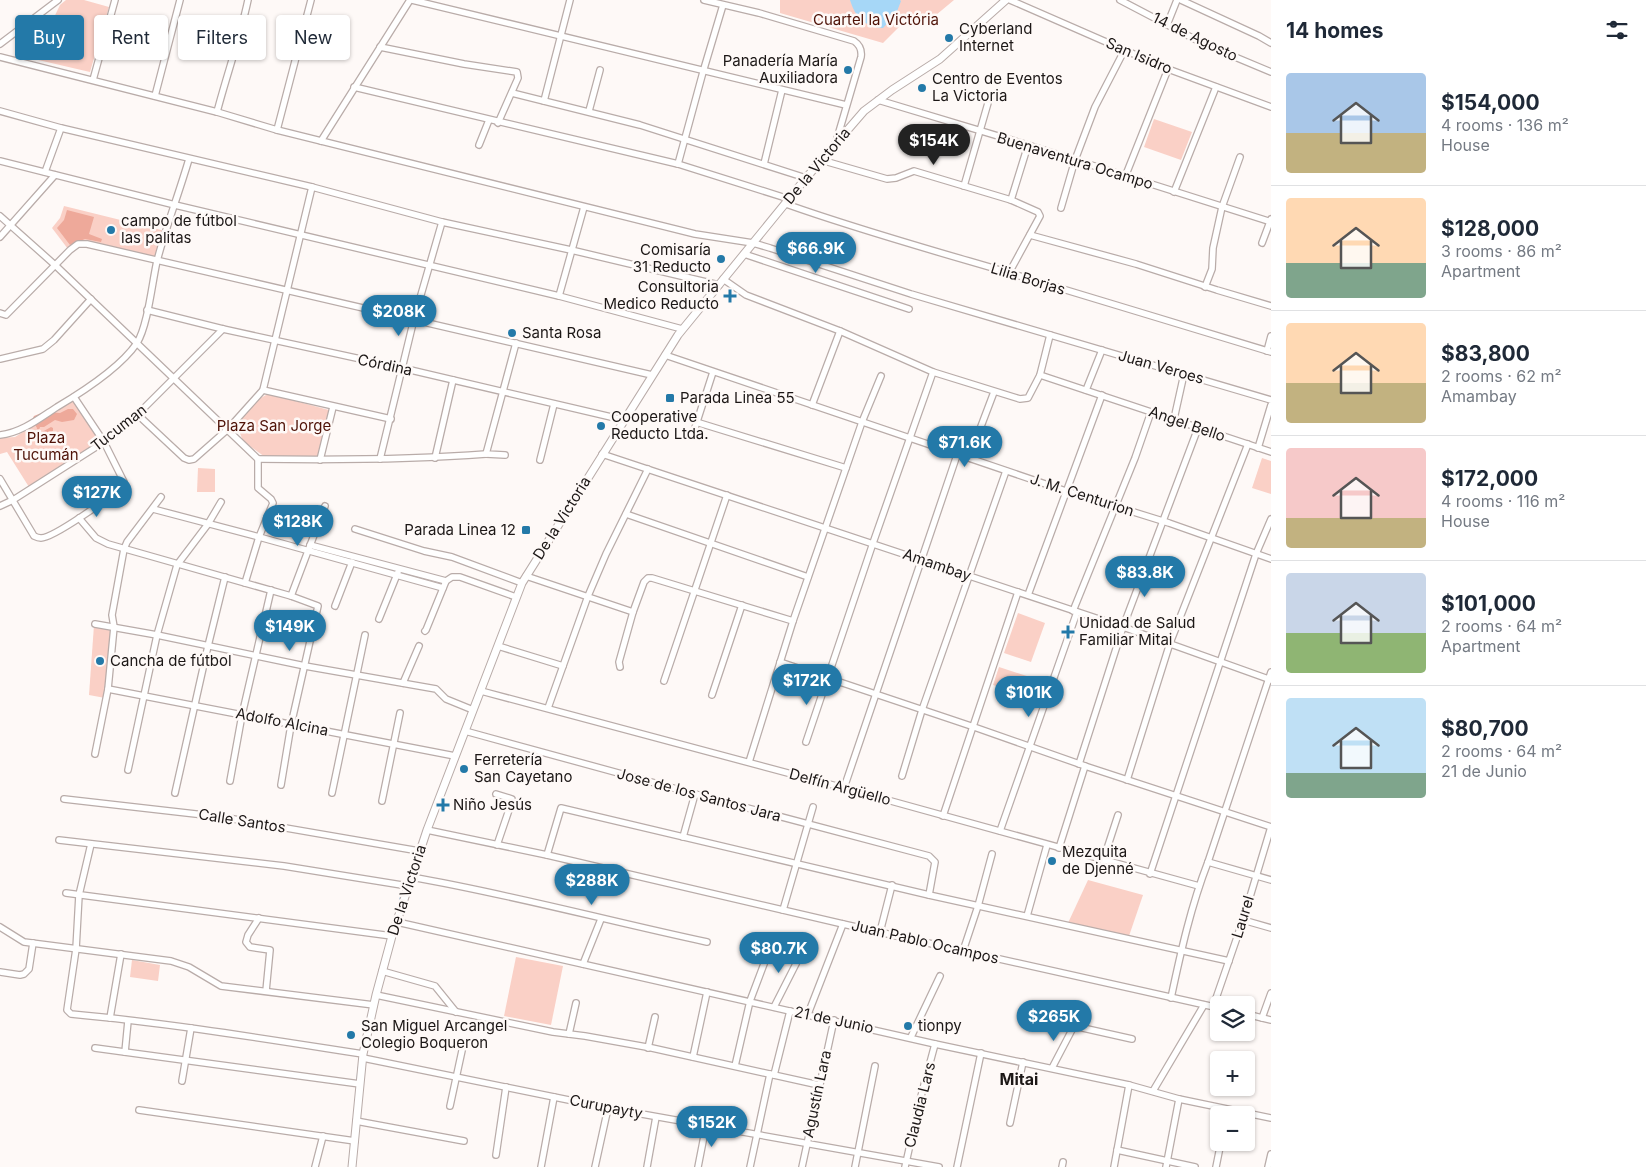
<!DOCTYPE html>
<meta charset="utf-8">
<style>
:root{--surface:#fff;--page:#f2f2f3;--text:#1f2937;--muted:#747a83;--line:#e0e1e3;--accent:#2379a8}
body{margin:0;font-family:Inter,sans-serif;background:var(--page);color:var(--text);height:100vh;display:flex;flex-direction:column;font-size:19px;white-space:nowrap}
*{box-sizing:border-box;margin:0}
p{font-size:16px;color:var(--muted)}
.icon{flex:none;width:28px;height:28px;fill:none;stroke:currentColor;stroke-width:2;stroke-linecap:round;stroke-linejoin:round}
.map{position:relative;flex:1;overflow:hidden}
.details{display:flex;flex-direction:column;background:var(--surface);width:375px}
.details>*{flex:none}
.hud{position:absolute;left:15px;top:15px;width:475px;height:45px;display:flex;gap:10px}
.fabs{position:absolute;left:1210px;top:996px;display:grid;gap:10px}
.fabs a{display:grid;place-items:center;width:45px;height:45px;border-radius:5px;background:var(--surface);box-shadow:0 1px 4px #0004;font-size:25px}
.price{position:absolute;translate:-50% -42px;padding:0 11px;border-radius:18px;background:var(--accent);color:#fff;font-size:16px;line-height:32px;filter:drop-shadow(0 1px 2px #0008)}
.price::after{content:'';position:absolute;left:50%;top:30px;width:15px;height:11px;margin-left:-8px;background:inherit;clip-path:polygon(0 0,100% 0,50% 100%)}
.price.current{background:#222;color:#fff}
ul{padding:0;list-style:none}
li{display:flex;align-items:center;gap:15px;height:125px;padding:0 15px}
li+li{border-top:1px solid var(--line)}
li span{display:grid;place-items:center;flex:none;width:140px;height:100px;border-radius:5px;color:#555}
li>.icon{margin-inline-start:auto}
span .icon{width:60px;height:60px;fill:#fffc;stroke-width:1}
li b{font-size:21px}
h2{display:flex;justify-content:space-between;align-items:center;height:60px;padding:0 15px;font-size:21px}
.pill{padding:0 18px;border-radius:5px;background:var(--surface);box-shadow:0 1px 4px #0004;font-size:18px;line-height:45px}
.pill.current{background:var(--accent);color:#fff}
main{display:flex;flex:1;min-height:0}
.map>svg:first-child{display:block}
.green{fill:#fad0c6}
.forest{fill:#eea99a}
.water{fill:#a6d7f7}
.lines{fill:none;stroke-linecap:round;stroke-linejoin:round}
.stream{stroke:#a6d7f7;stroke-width:1}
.minor-casing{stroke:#b9aca9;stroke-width:8}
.major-casing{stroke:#b9aca9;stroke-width:9}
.minor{stroke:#fff;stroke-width:5.5}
.major{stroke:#fff;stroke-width:7}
.poi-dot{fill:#2379a8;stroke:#fef9f7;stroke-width:2}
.labels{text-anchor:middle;stroke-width:5;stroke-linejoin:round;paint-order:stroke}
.park-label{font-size:15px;fill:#4f1308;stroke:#fef9f7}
.poi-label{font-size:15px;fill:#1c1716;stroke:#fef9f7;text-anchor:start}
.street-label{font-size:15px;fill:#1c1716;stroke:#fef9f7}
.neighbourhood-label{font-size:16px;font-weight:bold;fill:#1c1716;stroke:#fef9f7}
</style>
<main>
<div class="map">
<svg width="1271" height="1167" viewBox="0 0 1271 1167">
<rect width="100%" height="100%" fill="#fef9f7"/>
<g class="green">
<path d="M 66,0 L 84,0 L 109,7 L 90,72 L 34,59 L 60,5 Z"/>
<path d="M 780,0 L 954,0 L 924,25 L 905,21 L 883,43 L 780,13 Z"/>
<path d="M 1154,119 L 1192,132 L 1181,160 L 1144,147 Z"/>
<path d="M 64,206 L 165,231 L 157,259 L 85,241 L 68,249 L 52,228 L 60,218 Z"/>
<path d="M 269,394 L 329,410 L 318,458 L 265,457 L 243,441 L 236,423 C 245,414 256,398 269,394 Z"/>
<path d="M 73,401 L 100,442 L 29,487 L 7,452 L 0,454 L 0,438 L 15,437 Z"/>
<path d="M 1262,458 L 1271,461 L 1271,494 L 1252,488 Z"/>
<path d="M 198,468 L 215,469 L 215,492 L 197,492 Z"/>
<path d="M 1018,613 L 1045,623 L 1031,662 L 1004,653 Z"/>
<path d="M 94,625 L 113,628 L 105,698 L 89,695 Z"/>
<path d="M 999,667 L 1033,678 L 1027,696 L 993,685 Z"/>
<path d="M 1088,880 L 1143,895 L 1129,936 L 1068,923 Z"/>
<path d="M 516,957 L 563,966 L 551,1025 L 504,1016 Z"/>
<path d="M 132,960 L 160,965 L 158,981 L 130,977 Z"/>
</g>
<g class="forest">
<path d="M 67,210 L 94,217 L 89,234 L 102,239 L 101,242 L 85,239 L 70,245 L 57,228 L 64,220 Z"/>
<path d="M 68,409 L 73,409 L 77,414 L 74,420 L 62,422 L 55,420 L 44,427 L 40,427 L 39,430 L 42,432 L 51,427 L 53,428 L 53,431 L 49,433 L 47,439 L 43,440 L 36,435 L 37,428 L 32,420 L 34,416 L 44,412 L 60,413 Z"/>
</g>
<path class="water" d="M 850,0 L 900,0 L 901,1 L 896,14 L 883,28 C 865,27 855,17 850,0 Z"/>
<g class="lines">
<g class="stream">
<path d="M 399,901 L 403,890"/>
<path d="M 393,921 L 395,915"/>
<path d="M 357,1079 L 358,1067"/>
</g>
<g class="minor-casing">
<g id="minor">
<path d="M 412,0 L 846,105"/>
<path d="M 704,0 L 759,13 L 854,41 C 860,45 862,50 861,57 L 836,142"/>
<path d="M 1010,0 L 1168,69 L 1271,107"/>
<path d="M 1120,0 L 1204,44 L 1271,72"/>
<path d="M 1181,0 L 1259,36 L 1271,43"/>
<path d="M 1167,25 L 1177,0"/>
<path d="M 0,44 L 58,0"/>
<path d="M 380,47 L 464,64 L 517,72 L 518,78 L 498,123"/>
<path d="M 0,57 L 217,112 L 277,130 L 695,234 L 753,243 L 770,248 L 911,294 L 1271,400"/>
<path d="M 93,80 L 115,0"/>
<path d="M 354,87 L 678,164 L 789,199"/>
<path d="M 512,93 L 640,125 L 806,178"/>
<path d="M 155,96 L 180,0"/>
<path d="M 878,100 L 1028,145 L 1271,222"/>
<path d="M 544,101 L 570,0"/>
<path d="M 0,111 L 61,128 L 312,187 L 442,222 L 571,250 L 719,285"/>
<path d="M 589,111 L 600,70"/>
<path d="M 217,112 C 227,74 240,38 248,0"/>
<path d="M 277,130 L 311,0"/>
<path d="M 321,141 L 410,0"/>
<path d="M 479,145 L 489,120"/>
<path d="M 821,160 L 887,179 L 896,178 L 914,171 L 1011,200 L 1038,212 L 1040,216 L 1009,273"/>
<path d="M 0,161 L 175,205 L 559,296 L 682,329"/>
<path d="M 678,164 L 703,72 L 723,5"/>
<path d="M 764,164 L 782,90"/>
<path d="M 45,172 L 61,128"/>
<path d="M 1125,177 L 1168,69"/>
<path d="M 964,186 L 988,103"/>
<path d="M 1174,192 L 1216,87"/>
<path d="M 1011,200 L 1028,145"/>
<path d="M 786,204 C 859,230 935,251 1010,273 C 1097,299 1184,326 1271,352"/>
<path d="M 1061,208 L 1075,160 L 1095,107 L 1125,49"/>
<path d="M 0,216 L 55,265 L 258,459 L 258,488 L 271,499 L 273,503 L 259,537 L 245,583"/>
<path d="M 1030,235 L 1136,264 L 1217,290 L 1271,306"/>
<path d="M 0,237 L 55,175"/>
<path d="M 1262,243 L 1271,219"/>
<path d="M 744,254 L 909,309"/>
<path d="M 723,279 L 746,295 L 840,331 L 933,372 L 1020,399 L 1028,398 L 1040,375 L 1050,335"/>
<path d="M 1205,287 L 1212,269 L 1213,248 L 1222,207 L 1240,157"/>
<path d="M 559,296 L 584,207"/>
<path d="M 147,310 L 223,329 L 402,368 L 624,420"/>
<path d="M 0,313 L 6,315 L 70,250 L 78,244 L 87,244 L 652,375"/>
<path d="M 1267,351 L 1271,336"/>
<path d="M 665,355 L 1066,491 L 1169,523 L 1271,559"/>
<path d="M 0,359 L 43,349 L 54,340 L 91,299"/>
<path d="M 1040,375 L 1271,452"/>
<path d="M 263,390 L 391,419"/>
<path d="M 1086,390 L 1102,350"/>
<path d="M 812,405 L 840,331"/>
<path d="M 138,415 L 184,458 L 189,460 L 194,459 L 228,429 L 263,390 L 312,187"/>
<path d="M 1174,419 L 1184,374"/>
<path d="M 696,422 L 846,468"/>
<path d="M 693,434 L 713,372"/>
<path d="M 0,435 C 21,433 40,418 57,407 C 84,391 120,368 137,343 C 148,325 152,283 157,261 C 166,227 179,193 189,159"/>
<path d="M 1258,448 L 1271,405"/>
<path d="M 602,454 L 1123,627 L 1271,680"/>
<path d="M 505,455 L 486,454 L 516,343"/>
<path d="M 435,458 L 453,380"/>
<path d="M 969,458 L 994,392"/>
<path d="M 258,459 C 334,460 410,460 486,454"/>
<path d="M 380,459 L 414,319 L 442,222"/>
<path d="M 320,460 L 333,407"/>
<path d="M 540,460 L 554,404"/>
<path d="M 0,479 L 34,536 C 36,537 39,538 41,538 C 54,538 110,497 123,487 L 124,482 L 104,442 L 74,397"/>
<path d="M 0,506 L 13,500 L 104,442 L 126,426 L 223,329"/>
<path d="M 153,509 L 259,537 L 443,588"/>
<path d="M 626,514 L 808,577"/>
<path d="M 79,518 L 96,538 L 108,544 L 291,596 L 318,606 L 291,725 L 281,785"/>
<path d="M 355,529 L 424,551 L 452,557 L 522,583"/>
<path d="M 310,545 L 446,581"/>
<path d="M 526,576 L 633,612"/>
<path d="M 1028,595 L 1102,395"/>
<path d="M 291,596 L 325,506"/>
<path d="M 335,606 L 352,562"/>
<path d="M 1073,611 L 1135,458 L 1151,412"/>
<path d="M 379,619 L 398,572"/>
<path d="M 95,624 L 157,635 L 305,666 L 436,689 L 446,699 L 473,710"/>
<path d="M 425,631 L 426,630 L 446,581 L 452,577 L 460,577 L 516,597"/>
<path d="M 498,646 L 563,666"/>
<path d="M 780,662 L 974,727 L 1088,767 L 1271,827"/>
<path d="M 620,667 L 619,662 L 633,612 L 644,582 L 648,578 L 652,578 L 793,621"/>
<path d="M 664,681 L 727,495"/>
<path d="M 403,683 L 419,646"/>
<path d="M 108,689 L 455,756"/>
<path d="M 481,691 L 844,788 L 1199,886"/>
<path d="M 712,695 L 742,605"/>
<path d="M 548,708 L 588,596 L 606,554 L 648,469"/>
<path d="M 465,731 L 695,794 L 929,856 L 935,862 L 929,895"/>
<path d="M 806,742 L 873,543 L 933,372"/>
<path d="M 95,754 L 108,689 L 114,627 L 112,615 L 124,549 L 127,542 L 161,497"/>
<path d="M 749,762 L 793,621 L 862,422 L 881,376"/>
<path d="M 1079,764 L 1123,627 L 1198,428"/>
<path d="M 128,770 L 157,635 L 177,565 L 208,524 L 221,502"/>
<path d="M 902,776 L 922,710 L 1006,471"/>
<path d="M 1127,780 L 1170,643 L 1248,444"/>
<path d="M 230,781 L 242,715 L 271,590"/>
<path d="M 844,788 L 957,455"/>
<path d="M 175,793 L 208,646 L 225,577"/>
<path d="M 332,793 L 365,635"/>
<path d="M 496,794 L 512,799 L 512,801 L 497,845"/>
<path d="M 64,799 L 222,817 L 419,851"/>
<path d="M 382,801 L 400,713"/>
<path d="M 943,816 L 1018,592"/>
<path d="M 427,830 L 547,855 L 843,924 L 1219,1008"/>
<path d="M 1000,831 L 1077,612"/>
<path d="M 683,837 L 695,794"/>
<path d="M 59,840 L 284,866 L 408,886"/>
<path d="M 91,844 L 79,895 L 76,949 L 67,1010 L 71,1014 C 169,1023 266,1039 363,1054"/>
<path d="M 1059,848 L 1085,766"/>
<path d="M 547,855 L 561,808 L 929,895 L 1229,961"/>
<path d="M 1103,861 L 1118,815"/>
<path d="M 1208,862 L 1271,880"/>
<path d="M 1150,874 L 1256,554 L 1271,519"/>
<path d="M 411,877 C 510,894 608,921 707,942"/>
<path d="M 66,893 L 392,936"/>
<path d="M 783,910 L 813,807"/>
<path d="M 1027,916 L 1047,845"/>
<path d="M 259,918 L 248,935 L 246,942 L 250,947 L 270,950 L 266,991"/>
<path d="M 1243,920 L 1271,928"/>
<path d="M 397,922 L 935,1044 L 1129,1085 L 1179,1099 L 1271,1118"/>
<path d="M 0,927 L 24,942 L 171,961 L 189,967 L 221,986 L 374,1005"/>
<path d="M 880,932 L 892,885"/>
<path d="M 963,951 L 978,906 L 992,854"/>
<path d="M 583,964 L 601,919"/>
<path d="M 382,971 L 435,986 L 456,1012"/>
<path d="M 0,972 L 20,975 L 24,974 L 29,969 L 33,943"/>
<path d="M 376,995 L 553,1032 L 585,1036 L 652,1048 L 819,1085"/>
<path d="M 1171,998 C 1181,951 1191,906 1208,862 L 1271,672"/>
<path d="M 774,1007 L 803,950"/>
<path d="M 1213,1007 L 1243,920 L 1271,827"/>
<path d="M 808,1014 L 843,924"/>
<path d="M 1246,1014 L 1271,1020"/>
<path d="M 110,1018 L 121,954"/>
<path d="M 1052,1018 L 1074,1026 L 1132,1039"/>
<path d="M 1262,1018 L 1271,993"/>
<path d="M 569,1034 L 576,1003"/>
<path d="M 911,1037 L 940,976"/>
<path d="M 95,1048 L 360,1084"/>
<path d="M 648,1048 L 655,1017"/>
<path d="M 125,1052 L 128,1021"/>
<path d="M 693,1057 L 707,992"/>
<path d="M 363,1058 L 608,1108 L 939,1167"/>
<path d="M 735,1066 L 750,1001 L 770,948"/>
<path d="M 1052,1068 L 1074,1026"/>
<path d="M 774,1075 L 790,1011"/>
<path d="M 182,1081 L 191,1028"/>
<path d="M 1153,1091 L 1204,1005"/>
<path d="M 450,1106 L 463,1046"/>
<path d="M 139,1110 L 355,1141"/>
<path d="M 356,1121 L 464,1141"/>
<path d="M 1010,1123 L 1023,1062"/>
<path d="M 1117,1150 L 1195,1167"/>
<path d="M 496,1155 L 506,1087"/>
<path d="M 315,1167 L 323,1136"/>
<path d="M 541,1167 L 554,1097"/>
<path d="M 595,1167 L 608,1108"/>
<path d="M 647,1167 L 656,1117"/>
<path d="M 698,1167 L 706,1126"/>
<path d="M 750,1167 L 770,1074"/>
<path d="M 802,1167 L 834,1020"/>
<path d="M 855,1167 L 875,1066"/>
<path d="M 905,1167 L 920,1100 L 935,1044"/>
<path d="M 957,1167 L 981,1053"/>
<path d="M 1062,1167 L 1063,1162"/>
<path d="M 1114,1167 L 1129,1085"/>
<path d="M 1166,1167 L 1179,1099"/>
<path d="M 1216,1167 L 1221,1142"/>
<path d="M 1268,1167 L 1271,1154"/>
</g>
</g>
<g class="major-casing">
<path id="major" d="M 352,1167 L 363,1054 L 376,995 L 392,936 L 427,830 L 522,583 L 678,335 L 806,178 L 864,111 L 892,90 L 940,59 L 1006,0"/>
</g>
<use href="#minor" class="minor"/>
<use href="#major" class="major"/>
</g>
<g class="poi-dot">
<circle cx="949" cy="38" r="5"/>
<circle cx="848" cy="70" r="5"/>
<circle cx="922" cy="88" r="5"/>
<circle cx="111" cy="230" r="5"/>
<circle cx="721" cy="259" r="5"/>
<path d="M727.5 288.5h5v5h5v5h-5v5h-5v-5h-5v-5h5z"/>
<circle cx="512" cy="333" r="5"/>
<rect x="665" y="393" width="10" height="10" rx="2.5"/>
<circle cx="601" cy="426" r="5"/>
<rect x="521" y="525" width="10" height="10" rx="2.5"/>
<path d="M1065.5 624.5h5v5h5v5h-5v5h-5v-5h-5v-5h5z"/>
<circle cx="100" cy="661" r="5"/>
<circle cx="464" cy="769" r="5"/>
<path d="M440.5 797.5h5v5h5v5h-5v5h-5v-5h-5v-5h5z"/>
<circle cx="1052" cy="861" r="5"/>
<circle cx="908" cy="1026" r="5"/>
<circle cx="351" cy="1035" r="5"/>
</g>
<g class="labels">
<g class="park-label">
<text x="876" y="25">Cuartel la Victória</text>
<text x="274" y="431">Plaza San Jorge</text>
<text x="46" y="443">Plaza<tspan x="46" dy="17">Tucumán</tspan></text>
</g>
<g class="poi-label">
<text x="959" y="34">Cyberland<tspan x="959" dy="17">Internet</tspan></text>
<text x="838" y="66" text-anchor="end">Panadería María<tspan x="838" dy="17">Auxiliadora</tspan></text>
<text x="932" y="84">Centro de Eventos<tspan x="932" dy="17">La Victoria</tspan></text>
<text x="121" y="226">campo de fútbol<tspan x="121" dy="17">las palitas</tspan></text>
<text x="711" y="255" text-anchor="end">Comisaría<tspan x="711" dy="17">31 Reducto</tspan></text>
<text x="719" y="292" text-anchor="end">Consultoria<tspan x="719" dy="17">Medico Reducto</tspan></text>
<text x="522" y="338">Santa Rosa</text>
<text x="680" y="403">Parada Linea 55</text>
<text x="611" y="422">Cooperative<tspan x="611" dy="17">Reducto Ltda.</tspan></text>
<text x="516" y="535" text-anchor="end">Parada Linea 12</text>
<text x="1079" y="628">Unidad de Salud<tspan x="1079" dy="17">Familiar Mitai</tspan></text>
<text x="110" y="666">Cancha de fútbol</text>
<text x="474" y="765">Ferretería<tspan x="474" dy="17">San Cayetano</tspan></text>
<text x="453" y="810">Niño Jesús</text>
<text x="1062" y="857">Mezquita<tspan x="1062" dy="17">de Djenné</tspan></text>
<text x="361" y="1031">San Miguel Arcangel<tspan x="361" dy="17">Colegio Boqueron</tspan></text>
<text x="918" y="1031">tionpy</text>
</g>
<g class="street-label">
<text transform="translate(1195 37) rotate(26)" y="5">14 de Agosto</text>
<text transform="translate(1139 56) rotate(23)" y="5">San Isidro</text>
<text transform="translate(1075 161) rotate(17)" y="5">Buenaventura Ocampo</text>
<text transform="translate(817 166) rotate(-50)" y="5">De la Victoria</text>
<text transform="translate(1028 279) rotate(17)" y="5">Lilia Borjas</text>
<text transform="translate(385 365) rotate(12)" y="5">Córdina</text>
<text transform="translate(1161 367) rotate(16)" y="5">Juan Veroes</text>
<text transform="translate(1187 424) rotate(19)" y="5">Angel Bello</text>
<text transform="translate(119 428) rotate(-38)" y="5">Tucuman</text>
<text transform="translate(1082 495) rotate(18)" y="5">J. M. Centurion</text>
<text transform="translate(562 518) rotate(-58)" y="5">De la Victoria</text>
<text transform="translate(937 565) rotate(19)" y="5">Amambay</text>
<text transform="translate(282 722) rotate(11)" y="5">Adolfo Alcina</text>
<text transform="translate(840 787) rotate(15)" y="5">Delfín Argüello</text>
<text transform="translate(699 795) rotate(15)" y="5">Jose de los Santos Jara</text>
<text transform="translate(242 821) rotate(9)" y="5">Calle Santos</text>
<text transform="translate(407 890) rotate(-72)" y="5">De la Victoria</text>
<text transform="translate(1243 917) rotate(-73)" y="5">Laurel</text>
<text transform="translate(925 942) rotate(13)" y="5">Juan Pablo Ocampos</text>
<text transform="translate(834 1020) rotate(12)" y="5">21 de Junio</text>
<text transform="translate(817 1094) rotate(-78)" y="5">Agustín Lara</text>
<text transform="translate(920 1105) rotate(-76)" y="5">Claudia Lars</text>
<text transform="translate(606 1107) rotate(11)" y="5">Curupayty</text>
</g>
<g class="neighbourhood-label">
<text x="1019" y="1085">Mitai</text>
</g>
</g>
</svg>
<div class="fabs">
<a><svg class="icon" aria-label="layers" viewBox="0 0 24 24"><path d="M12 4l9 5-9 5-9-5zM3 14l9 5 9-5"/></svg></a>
<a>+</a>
<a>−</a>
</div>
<b class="price current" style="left:934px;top:166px">$154K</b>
<b class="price" style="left:816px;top:274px">$66.9K</b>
<b class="price" style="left:399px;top:337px">$208K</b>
<b class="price" style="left:965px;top:468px">$71.6K</b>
<b class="price" style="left:97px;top:518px">$127K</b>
<b class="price" style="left:298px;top:547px">$128K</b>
<b class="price" style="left:1145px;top:598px">$83.8K</b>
<b class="price" style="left:290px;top:652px">$149K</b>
<b class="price" style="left:807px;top:706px">$172K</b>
<b class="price" style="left:1029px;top:718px">$101K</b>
<b class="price" style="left:592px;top:906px">$288K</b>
<b class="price" style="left:779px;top:974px">$80.7K</b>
<b class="price" style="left:1054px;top:1042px">$265K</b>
<b class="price" style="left:712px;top:1148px">$152K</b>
<div class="hud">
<a class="pill current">Buy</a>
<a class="pill">Rent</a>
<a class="pill">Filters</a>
<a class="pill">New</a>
</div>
</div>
<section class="details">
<h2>14 homes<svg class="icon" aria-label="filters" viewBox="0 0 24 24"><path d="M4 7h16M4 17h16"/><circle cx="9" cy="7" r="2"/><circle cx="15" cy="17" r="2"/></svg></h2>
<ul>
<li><span style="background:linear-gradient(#a9c7e8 60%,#c2b280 0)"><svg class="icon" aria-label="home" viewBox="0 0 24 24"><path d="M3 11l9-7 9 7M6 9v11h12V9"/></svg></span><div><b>$154,000</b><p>4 rooms · 136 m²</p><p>House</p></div></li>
<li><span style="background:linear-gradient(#ffd9b3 65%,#7fa58c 0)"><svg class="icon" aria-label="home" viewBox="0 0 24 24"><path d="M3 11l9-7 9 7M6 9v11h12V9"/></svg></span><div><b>$128,000</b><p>3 rooms · 86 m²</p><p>Apartment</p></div></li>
<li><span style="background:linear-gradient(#ffd9b3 60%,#c2b280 0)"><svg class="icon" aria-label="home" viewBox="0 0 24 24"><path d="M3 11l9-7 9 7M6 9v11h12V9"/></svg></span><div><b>$83,800</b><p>2 rooms · 62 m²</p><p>Amambay</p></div></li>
<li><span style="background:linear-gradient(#f6c9c9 70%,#c2b280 0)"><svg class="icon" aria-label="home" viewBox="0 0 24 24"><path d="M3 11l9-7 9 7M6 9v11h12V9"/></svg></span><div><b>$172,000</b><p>4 rooms · 116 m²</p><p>House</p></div></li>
<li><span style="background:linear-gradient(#c9d6e8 60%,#8fb573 0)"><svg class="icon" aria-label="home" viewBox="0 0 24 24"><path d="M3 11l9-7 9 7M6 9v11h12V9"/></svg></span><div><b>$101,000</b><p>2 rooms · 64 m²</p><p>Apartment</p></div></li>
<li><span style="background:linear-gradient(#bfe0f5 75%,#7fa58c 0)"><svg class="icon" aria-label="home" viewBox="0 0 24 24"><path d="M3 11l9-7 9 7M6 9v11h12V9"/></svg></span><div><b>$80,700</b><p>2 rooms · 64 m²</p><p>21 de Junio</p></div></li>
</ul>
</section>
</main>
